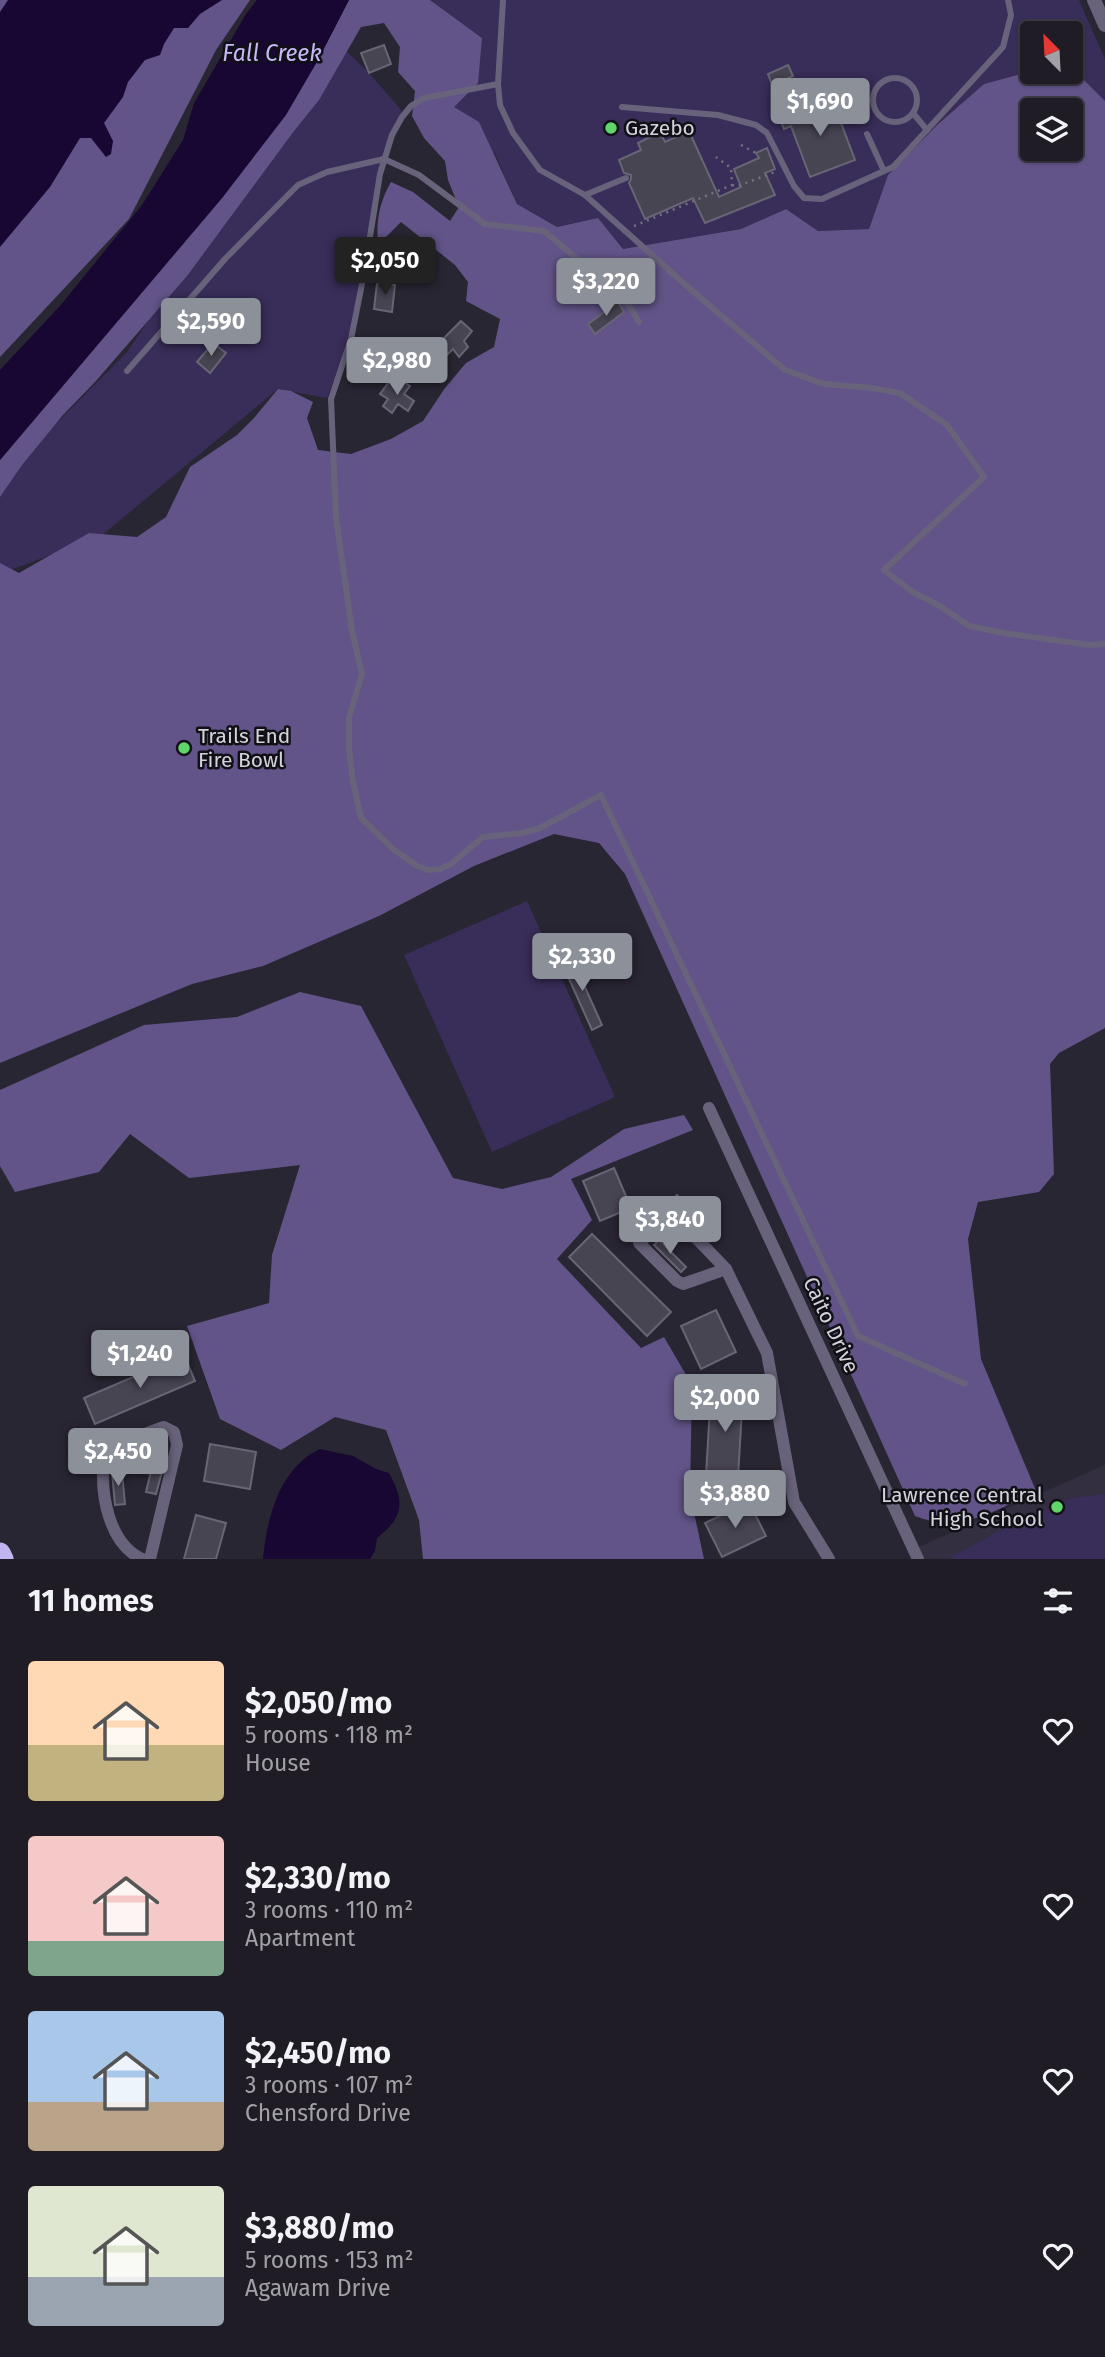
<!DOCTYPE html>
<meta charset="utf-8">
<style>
:root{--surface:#1f1c26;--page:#27252e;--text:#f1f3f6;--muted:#a1a1a7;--line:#3c3a43;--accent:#8c9099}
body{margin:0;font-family:"Fira Sans",sans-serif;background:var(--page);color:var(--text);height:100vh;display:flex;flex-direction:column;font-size:26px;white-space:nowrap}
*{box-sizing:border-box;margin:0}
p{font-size:23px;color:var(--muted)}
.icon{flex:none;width:38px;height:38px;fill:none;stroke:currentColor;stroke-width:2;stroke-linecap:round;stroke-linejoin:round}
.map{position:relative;height:1559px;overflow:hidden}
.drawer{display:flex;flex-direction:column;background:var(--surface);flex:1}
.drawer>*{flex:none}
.needle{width:46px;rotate:336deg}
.tools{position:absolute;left:1020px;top:21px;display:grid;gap:14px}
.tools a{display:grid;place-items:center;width:63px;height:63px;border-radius:7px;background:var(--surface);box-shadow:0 2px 5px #0004,0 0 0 2px var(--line);font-size:35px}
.price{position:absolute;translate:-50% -60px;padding:0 16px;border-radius:7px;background:var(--accent);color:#fff;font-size:23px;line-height:46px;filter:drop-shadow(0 2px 4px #0008)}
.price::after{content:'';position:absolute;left:50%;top:42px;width:21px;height:16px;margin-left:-10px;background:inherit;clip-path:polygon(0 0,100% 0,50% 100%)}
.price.current{background:#222;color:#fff}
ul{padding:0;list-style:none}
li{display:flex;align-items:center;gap:21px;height:175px;padding:0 28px}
li span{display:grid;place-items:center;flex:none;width:196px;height:140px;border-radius:7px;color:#555}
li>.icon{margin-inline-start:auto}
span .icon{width:84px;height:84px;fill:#fffc;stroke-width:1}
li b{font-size:30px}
h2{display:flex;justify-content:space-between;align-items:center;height:84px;padding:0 28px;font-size:30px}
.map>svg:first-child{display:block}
.built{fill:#332f41}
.green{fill:#392d59}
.forest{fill:#625488;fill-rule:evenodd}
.water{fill:#180633}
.building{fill:#484553;stroke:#686574;stroke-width:2}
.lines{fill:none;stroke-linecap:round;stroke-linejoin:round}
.path{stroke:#74727c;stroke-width:2.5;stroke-dasharray:2 5;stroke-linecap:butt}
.service{stroke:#68637b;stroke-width:6}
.minor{stroke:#68637b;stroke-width:12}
.tertiary{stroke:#68637b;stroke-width:14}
.motorway{stroke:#c2b4ef;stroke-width:21}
.poi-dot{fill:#60d56a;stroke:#111016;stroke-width:2.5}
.labels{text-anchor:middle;stroke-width:5;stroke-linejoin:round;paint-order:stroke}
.poi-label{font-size:21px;fill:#d4d3db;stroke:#111016;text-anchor:start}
.street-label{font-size:21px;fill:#d4d3db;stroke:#111016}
.water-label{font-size:23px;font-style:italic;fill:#c7b8f8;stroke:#111016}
</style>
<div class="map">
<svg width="1105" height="1559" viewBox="0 0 1105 1559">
<rect width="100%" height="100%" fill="#292633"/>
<path class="built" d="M 1105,1465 L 1105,1559 L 918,1559 L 914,1549 Z"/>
<g class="green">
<path d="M 430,0 L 1079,0 L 1105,59 L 1105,101 L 1071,67 L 1071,33 L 1032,33 L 1032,71 L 984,84 L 937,125 L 888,175 L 869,229 L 818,231 L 786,209 L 741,229 L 623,249 L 598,218 L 557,227 L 517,204 L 496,156 L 454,107 L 482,38 Z"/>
<path d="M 333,38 L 369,73 L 402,111 L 383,162 L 350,341 L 327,398 L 278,389 L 101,536 L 0,574 L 0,480 L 127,352 L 263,152 L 296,92 Z"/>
<path d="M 527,901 L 615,1097 L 492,1152 L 404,955 Z"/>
<path d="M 1105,1494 L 1105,1559 L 953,1559 L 951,1557 L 1006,1527 L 1072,1498 Z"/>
</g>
<g class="forest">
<path d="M 0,0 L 250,0 L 216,50 L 129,219 L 0,357 Z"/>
<path d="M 349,0 L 430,0 L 482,38 L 478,83 L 454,107 L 479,122 L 517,204 L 557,227 L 598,218 L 623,249 L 741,229 L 786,209 L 818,231 L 869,229 L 888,175 L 937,125 L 984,84 L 1032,71 L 1071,72 L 1071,67 L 1105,101 L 1105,1028 L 1059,1053 L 1050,1064 L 1054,1174 L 1039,1192 L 978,1202 L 968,1239 L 981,1359 L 1036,1491 C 995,1511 961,1534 915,1516 L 625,874 L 599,843 L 554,834 L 474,866 L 379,916 L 263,966 L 192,984 L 0,1063 L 0,563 L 19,573 L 89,533 L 137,537 L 166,517 L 190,467 L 237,435 L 254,418 L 278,389 L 291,391 L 313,402 L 307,418 L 318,450 L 351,454 L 391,439 L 423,421 L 445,388 L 466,363 L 494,347 L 500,319 L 466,301 L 468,282 L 455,265 L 401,222 L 378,245 C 376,221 379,203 391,182 L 413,192 L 450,221 L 459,207 L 448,180 L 445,161 L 424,138 L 412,116 L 415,91 L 398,72 L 400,47 L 384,23 L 361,27 L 319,100 L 294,131 L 187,276 L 95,382 L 63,415 L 22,465 L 0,497 L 0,460 L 222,198 L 285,115 L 318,60 ZM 1032,110 L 1071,110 L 1071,149 L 1032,149 Z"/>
<path d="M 300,992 L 361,1006 L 453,1178 L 502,1189 L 551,1177 L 624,1129 L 684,1115 L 693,1130 L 571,1179 L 592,1220 L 557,1259 L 641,1348 L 664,1337 L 692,1385 L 690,1494 L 704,1559 L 423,1559 L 419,1520 L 386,1430 L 335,1417 L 281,1450 L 220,1419 L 187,1326 L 269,1303 L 272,1255 L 300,1165 L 189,1178 L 130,1134 L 99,1172 L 15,1192 L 0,1166 L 0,1090 L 144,1025 L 237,1017 Z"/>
</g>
<g class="water">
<path d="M 8,0 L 222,0 L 200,14 L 188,28 L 174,28 L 164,44 L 160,55 L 145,60 L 128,82 L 123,97 L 104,123 L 113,141 L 111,154 L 106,157 L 91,138 L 80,138 L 50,187 L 0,247 L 0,12 Z"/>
<path d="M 257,0 L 349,0 L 318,60 L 286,115 L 222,198 L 0,460 L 0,370 L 60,306 L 142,205 L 183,140 L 194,103 L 246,14 Z"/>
<path d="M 320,1449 L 353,1456 L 376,1469 L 389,1473 C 405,1502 404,1517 377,1538 L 375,1551 L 370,1559 L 263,1559 C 267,1518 279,1468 320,1449 Z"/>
</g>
<g class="building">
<path d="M 384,45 L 391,64 L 369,73 L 361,53 Z"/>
<path d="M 788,65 L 793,76 L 772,85 L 768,74 Z"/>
<path d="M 832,99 L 855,160 L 810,177 L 791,126 L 784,129 L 780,119 Z"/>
<path d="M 689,131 L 719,197 L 741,187 L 734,169 L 759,158 L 756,153 L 767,148 L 775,169 L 765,173 L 775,195 L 705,223 L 693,198 L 645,219 L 629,183 L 631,179 L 631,175 L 624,173 L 619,160 L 641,150 L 638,143 L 660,132 L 665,142 Z"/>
<path d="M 377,283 L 395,285 L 392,312 L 374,309 Z"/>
<path d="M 618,302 L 624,312 L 595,334 L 588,324 Z"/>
<path d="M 461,321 L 472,331 L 464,341 L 468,347 L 459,357 L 453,349 L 445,357 L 439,349 L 442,340 Z"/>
<path d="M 213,343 L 226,353 L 210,373 L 197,362 Z"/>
<path d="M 401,380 L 410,386 L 404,394 L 414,401 L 408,411 L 398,404 L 392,413 L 383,406 L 388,399 L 380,394 L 389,382 L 396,387 Z"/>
<path d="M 571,956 L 602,1025 L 592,1030 L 561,961 Z"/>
<path d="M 614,1168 L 631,1208 L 600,1221 L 583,1181 Z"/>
<path d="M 677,1195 L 700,1218 L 694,1223 L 677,1206 L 669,1203 Z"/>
<path d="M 592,1234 L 671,1312 L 647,1336 L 569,1257 Z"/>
<path d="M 659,1240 L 686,1267 L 681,1272 L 654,1245 Z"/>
<path d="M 716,1310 L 736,1352 L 701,1369 L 681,1326 Z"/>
<path d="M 184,1355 L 195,1381 L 95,1424 L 84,1398 Z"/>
<path d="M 711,1390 L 743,1392 L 738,1477 L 706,1475 Z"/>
<path d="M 153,1440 L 164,1464 L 156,1494 L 146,1492 L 156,1450 L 127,1463 L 123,1454 Z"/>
<path d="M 210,1444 L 256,1452 L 250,1489 L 204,1481 Z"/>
<path d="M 112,1472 L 122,1472 L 125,1504 L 115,1505 Z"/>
<path d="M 749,1502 L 766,1536 L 722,1557 L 705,1523 Z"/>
<path d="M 196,1515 L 226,1523 L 216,1559 L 184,1559 Z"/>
</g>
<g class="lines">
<g class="path">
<path d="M 741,145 L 756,153"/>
<path d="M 732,185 L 738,186 L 775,172"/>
<path d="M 634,226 L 732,185 L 731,168 L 716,157"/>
</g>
<g class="service">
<path d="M 503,0 L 498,84 L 500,105 L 513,133 L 540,170 L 585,195 L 626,178"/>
<circle cx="895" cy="100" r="22"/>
<path d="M 498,84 L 424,98 L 411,106 L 402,117 L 392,135 L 380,174 L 364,274 L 351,339 L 331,399 L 336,517 L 352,631 L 362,674 L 349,718 L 349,749 L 353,782 L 361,818 L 393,849 L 417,866 L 428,870 L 440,869 L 451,864 L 483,837 L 522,833 L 540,828 L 601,795 L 858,1336 L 965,1384"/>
<path d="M 622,107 L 718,115 L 756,125 L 767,133 L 794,186 L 804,198 L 822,199 L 893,167 L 1003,47 L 1011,15 L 1008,0"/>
<path d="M 913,113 L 927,130"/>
<path d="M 867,134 L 884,171"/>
<path d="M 585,195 L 689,288 L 785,370 L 824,384 L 872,388 L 900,393 L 947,425 L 984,477 L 884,570 L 911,591 L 940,606 L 969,626 L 1004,633 L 1090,645 L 1105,644"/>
<path d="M 127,371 L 225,259 L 298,185 L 327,172 L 384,159 L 419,175 L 485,224 L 544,231 L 624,298 L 639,322"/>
</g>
<g class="minor">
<path d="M 709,1108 L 918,1559"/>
<path d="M 671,1212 L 726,1269 L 683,1284 L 677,1281 L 639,1243 Z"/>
<path d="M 726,1269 L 767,1353 L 794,1502 L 829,1559"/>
<path d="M 142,1559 C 109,1544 100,1494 104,1461 C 110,1445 147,1433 164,1427 L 174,1432 L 177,1445 L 150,1559"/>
</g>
<path class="tertiary" d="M 1094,0 L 1105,25"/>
<path class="motorway" d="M 0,1553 L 3,1559"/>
</g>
<g class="poi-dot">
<circle cx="611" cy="128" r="7"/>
<circle cx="184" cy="748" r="7"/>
<circle cx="1057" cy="1507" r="7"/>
</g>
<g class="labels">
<g class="poi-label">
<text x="625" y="135">Gazebo</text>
<text x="198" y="743">Trails End<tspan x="198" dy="24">Fire Bowl</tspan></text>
<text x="1043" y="1502" text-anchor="end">Lawrence Central<tspan x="1043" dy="24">High School</tspan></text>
</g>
<g class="street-label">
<text transform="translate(831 1325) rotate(65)" y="7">Caito Drive</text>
</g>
<g class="water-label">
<text x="272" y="61">Fall Creek</text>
</g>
</g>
</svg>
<div class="tools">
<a><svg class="needle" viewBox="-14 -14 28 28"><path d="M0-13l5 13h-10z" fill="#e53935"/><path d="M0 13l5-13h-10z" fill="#a1a1a7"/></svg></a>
<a><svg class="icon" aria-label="layers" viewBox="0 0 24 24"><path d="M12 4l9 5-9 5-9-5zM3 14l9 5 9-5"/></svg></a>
</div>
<b class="price" style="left:820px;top:138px">$1,690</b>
<b class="price current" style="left:385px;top:297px">$2,050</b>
<b class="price" style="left:606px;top:318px">$3,220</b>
<b class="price" style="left:211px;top:358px">$2,590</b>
<b class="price" style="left:397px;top:397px">$2,980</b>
<b class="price" style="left:582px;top:993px">$2,330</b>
<b class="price" style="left:670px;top:1256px">$3,840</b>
<b class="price" style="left:140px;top:1390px">$1,240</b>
<b class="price" style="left:725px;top:1434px">$2,000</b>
<b class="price" style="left:118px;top:1488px">$2,450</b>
<b class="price" style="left:735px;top:1530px">$3,880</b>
</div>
<section class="drawer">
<h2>11 homes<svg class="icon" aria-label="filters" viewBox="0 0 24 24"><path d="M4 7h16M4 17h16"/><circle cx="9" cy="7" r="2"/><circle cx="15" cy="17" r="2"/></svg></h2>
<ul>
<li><span style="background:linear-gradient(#ffd9b3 60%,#c2b280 0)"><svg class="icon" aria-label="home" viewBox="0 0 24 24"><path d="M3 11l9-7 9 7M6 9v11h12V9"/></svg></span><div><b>$2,050/mo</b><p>5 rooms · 118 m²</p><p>House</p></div><svg class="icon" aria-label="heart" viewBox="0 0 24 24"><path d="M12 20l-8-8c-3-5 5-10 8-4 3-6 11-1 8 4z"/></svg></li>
<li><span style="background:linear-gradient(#f6c9c9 75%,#7fa58c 0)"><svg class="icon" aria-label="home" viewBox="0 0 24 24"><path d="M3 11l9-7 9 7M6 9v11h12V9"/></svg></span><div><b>$2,330/mo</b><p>3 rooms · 110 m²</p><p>Apartment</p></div><svg class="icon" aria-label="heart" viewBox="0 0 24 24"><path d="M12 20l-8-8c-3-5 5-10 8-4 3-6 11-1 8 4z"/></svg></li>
<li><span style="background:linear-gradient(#a9c7e8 65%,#b9a48a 0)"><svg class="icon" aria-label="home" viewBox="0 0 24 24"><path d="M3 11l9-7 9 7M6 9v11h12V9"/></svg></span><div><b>$2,450/mo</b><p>3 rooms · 107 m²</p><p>Chensford Drive</p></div><svg class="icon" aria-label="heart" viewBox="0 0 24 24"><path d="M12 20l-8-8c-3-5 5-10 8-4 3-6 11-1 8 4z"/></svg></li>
<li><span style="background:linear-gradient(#dfe7d0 65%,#9aa5b1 0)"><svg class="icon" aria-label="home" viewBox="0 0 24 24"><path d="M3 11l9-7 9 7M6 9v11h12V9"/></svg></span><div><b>$3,880/mo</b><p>5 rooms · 153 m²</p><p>Agawam Drive</p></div><svg class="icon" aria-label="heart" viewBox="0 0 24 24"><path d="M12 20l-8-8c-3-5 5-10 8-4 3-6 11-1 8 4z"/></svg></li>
</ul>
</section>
